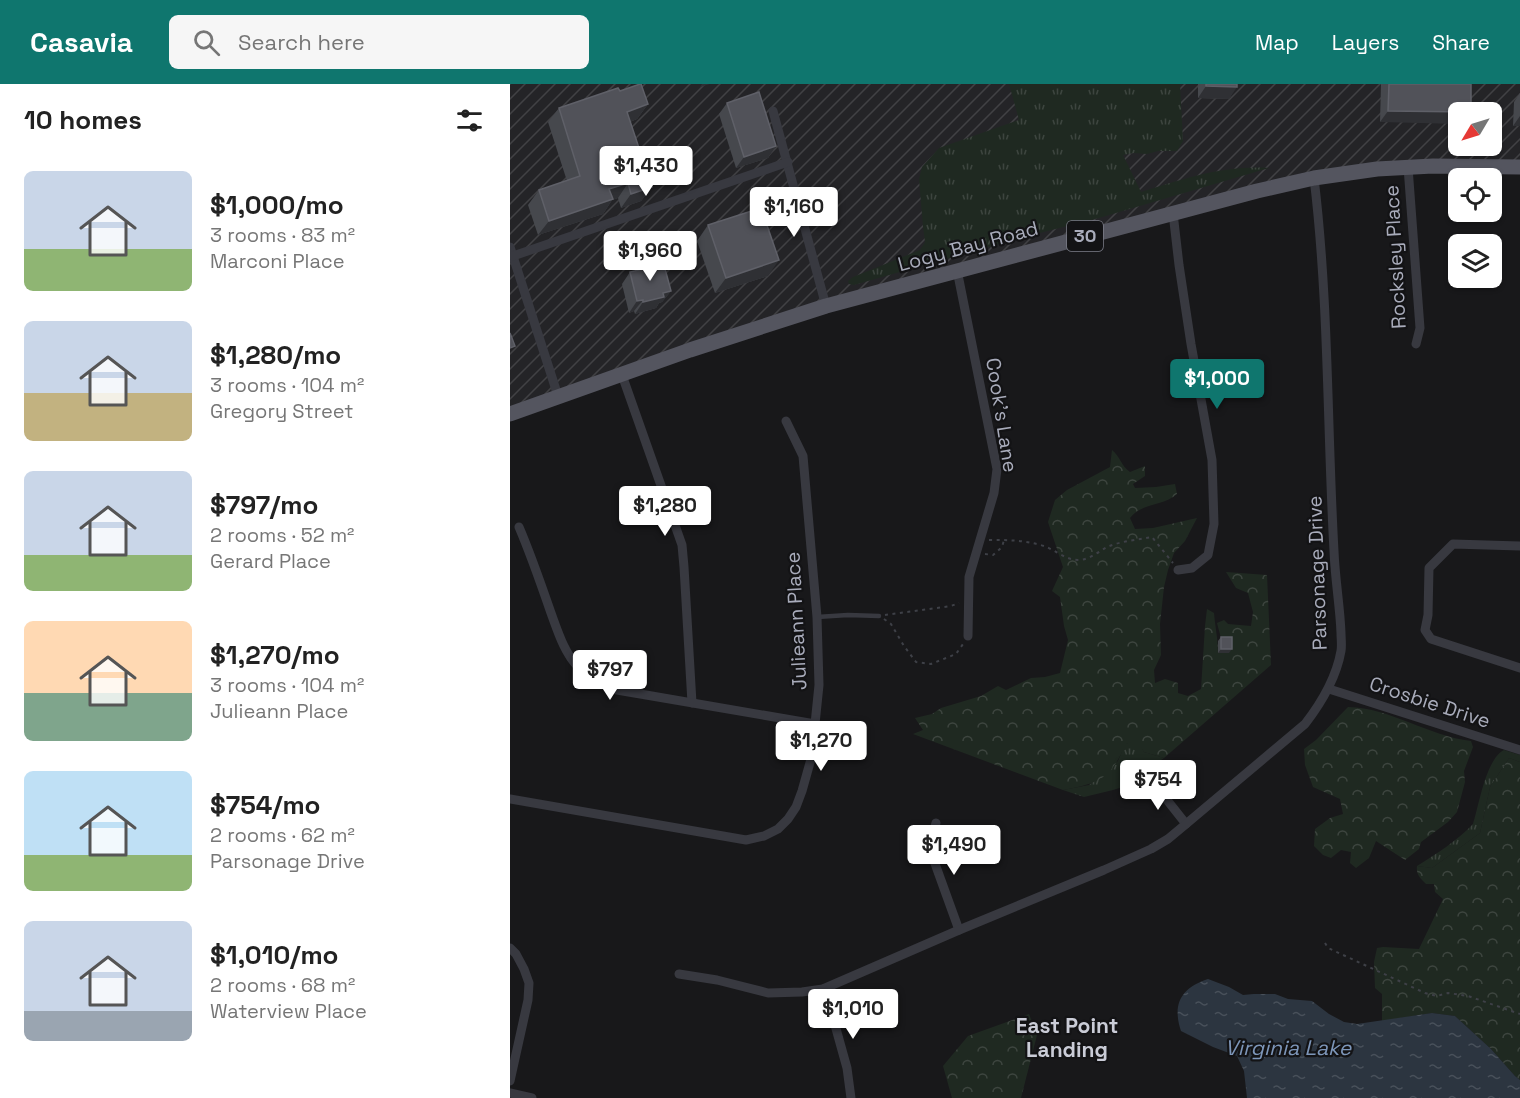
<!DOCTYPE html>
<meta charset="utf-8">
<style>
:root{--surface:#fff;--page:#f6f6f6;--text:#222;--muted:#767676;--accent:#0f766e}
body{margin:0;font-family:"Space Grotesk",sans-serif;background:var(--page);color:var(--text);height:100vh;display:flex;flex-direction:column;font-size:22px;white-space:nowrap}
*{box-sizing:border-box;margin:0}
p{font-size:20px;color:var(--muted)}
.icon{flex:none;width:33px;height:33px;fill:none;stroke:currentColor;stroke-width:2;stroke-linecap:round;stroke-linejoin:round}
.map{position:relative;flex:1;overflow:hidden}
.drawer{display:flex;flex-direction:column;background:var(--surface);width:510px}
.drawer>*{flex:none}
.needle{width:39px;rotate:232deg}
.controls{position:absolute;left:938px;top:18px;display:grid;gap:12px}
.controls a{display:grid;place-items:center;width:54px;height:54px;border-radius:9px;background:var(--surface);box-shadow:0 2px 4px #0004;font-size:30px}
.price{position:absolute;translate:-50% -51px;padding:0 14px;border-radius:6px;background:#fff;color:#222;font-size:20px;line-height:39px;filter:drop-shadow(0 2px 3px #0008)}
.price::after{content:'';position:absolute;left:50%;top:36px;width:18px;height:14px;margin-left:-9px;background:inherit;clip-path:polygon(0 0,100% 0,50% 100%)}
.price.current{background:var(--accent);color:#fff}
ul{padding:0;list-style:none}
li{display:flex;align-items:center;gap:18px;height:150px;padding:0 24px}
li span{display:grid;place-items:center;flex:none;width:168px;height:120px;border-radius:9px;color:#555}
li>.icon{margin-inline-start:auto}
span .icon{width:72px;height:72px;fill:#fffc;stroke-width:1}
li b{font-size:26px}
h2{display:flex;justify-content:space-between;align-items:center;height:72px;padding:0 24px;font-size:26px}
header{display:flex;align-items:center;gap:36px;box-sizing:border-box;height:84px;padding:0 30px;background:var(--accent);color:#fff}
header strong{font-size:28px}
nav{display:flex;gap:33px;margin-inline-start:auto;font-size:21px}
.search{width:420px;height:54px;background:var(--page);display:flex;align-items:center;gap:15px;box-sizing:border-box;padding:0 21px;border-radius:9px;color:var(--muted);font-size:22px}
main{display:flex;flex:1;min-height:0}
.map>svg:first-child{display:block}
.industrial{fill:url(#industrial-furrows);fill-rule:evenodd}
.grass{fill:url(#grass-tufts)}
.forest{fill:url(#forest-crowns)}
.water{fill:url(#water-ripples)}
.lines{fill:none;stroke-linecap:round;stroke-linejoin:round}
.path{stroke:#3e4047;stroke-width:2;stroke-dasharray:3 4.5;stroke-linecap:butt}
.lane{stroke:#383940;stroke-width:4.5}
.street{stroke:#383940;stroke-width:9}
.primary{stroke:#54555f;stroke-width:15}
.wall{fill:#46484d}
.shaded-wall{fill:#2f3034}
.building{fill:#515259;stroke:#5f6068;stroke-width:1.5}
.labels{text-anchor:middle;stroke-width:4.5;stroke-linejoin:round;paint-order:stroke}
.shield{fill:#131315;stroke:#7c7e89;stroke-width:1.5}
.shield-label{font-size:18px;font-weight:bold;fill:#a9acbb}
.street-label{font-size:20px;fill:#a9acbb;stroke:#131315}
.neighbourhood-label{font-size:21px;font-weight:bold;fill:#caccd7;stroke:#131315}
.water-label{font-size:21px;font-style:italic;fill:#7d96b9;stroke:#131315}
</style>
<header>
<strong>Casavia</strong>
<div class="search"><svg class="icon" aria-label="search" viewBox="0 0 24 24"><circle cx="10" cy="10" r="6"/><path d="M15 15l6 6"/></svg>Search here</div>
<nav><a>Map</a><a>Layers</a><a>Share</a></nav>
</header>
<main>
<section class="drawer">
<h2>10 homes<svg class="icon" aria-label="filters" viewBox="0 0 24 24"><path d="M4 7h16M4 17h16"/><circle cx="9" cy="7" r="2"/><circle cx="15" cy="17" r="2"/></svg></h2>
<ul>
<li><span style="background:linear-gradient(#c9d6e8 65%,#8fb573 0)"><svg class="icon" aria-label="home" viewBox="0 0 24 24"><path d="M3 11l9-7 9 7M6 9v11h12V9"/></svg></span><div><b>$1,000/mo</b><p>3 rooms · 83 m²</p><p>Marconi Place</p></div></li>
<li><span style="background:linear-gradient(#c9d6e8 60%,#c2b280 0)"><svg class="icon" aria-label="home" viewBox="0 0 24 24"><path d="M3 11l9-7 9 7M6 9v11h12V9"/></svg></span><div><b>$1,280/mo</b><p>3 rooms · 104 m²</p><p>Gregory Street</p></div></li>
<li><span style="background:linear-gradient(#c9d6e8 70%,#8fb573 0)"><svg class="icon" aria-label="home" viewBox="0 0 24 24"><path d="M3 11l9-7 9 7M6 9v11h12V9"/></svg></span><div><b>$797/mo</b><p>2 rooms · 52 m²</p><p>Gerard Place</p></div></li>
<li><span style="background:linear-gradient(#ffd9b3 60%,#7fa58c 0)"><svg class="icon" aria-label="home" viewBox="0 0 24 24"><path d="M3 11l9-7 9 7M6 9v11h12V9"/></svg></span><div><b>$1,270/mo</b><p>3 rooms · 104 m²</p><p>Julieann Place</p></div></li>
<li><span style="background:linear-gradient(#bfe0f5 70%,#8fb573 0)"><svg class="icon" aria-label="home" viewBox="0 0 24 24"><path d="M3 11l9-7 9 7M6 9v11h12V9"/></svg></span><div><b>$754/mo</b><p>2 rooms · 62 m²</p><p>Parsonage Drive</p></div></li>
<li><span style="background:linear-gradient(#c9d6e8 75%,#9aa5b1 0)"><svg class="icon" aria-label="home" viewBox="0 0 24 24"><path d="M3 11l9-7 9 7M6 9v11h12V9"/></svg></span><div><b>$1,010/mo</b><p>2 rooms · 68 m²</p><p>Waterview Place</p></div></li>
</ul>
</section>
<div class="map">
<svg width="1010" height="1014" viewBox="0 0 1010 1014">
<defs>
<pattern id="industrial-furrows" width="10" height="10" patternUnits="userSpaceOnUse" patternTransform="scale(1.5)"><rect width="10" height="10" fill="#242427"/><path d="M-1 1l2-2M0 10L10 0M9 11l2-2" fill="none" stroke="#414144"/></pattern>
<pattern id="grass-tufts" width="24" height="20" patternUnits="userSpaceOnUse" patternTransform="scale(1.5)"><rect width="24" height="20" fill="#1f2921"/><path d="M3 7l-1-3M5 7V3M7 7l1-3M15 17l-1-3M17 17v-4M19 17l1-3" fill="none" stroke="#3d453f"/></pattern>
<pattern id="forest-crowns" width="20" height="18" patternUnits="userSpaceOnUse" patternTransform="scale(1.5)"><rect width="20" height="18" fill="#1f2921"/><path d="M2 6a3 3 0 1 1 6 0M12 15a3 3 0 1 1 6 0" fill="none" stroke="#3d453f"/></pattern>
<pattern id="water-ripples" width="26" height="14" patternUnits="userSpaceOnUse" patternTransform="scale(1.5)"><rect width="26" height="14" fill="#2c3540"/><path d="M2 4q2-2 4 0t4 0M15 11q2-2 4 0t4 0" fill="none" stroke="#48505a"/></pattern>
</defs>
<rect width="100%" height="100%" fill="#18181a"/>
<path class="industrial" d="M 0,0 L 1010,0 L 1010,83 L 867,85 L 447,186 L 0,330 ZM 948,28 L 981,28 L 981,62 L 948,62 Z"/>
<g class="grass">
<path d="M 499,0 L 586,0 L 587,2 L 589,0 L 670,0 L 673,57 L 667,67 L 648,67 L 637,70 L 624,69 L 613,71 L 631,108 C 674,95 714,81 759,84 L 589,134 L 510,154 L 344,201 L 339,200 L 338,197 L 343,193 L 410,166 L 415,158 L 413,143 L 409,95 L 412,83 L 429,64 L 509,36 Z"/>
<path d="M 628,656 L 634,668 L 654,674 L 644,681 L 646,683 L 628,698 L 603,706 L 574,713 L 553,706 L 579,701 L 608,677 L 615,660 Z"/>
<path d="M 994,666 L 1010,671 L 1010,678 L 999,674 L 980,703 L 970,749 L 922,784 L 907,782 C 926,770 947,757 963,740 C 969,721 976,675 994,666 Z"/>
</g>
<g class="forest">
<path d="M 602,366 C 610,372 611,382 620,388 L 635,382 L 635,392 L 623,400 L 625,404 L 646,403 L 665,400 L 667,410 C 654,422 631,419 620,434 L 625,445 L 643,444 L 687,434 L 675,457 L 664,469 L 658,486 L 654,503 L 650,540 L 651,571 L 644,586 L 645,599 L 655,595 L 668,599 L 668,609 L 678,612 L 691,605 L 695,542 L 697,525 L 704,529 C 705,542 708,555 708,569 L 711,554 L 707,539 L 714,536 L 718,540 L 741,542 L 743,528 L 738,509 L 726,504 L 716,488 L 757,491 L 761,581 L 654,674 L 634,668 L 627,657 L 616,660 C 600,695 590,699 553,706 L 403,650 L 413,646 L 405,634 L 422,630 L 431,624 L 471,612 L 488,602 L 496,606 L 521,594 L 535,593 L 550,589 L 558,556 L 554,542 L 550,513 L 542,507 L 553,483 L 538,438 L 545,416 L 557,406 L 600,383 Z"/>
<path d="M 838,623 C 881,624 918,652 961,657 L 963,663 L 954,687 L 955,698 L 947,728 L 938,738 L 911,758 L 909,765 L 895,776 L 866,757 L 859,774 L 846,784 L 840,779 L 841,768 L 831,766 L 821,774 L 813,771 L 804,762 L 805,745 L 820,734 L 833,730 L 830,715 L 803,703 L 795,681 L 794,665 L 806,656 Z"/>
<path d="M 999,674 L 1010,678 L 1010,996 L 1005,992 L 981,965 L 945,932 L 922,929 L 872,937 L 872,910 L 865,904 L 864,878 L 867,864 L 873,863 L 909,865 L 933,815 L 925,808 L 924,800 L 916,800 C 910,794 906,791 907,782 L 922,784 L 970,749 L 980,703 Z"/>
<path d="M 519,930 L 527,951 L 511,1014 L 442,1014 L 433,982 L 458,952 Z"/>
</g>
<path class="water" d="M 698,895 L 719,903 L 733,911 L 744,910 L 765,910 L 778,915 L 802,917 L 819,930 L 834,938 L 847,940 L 922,929 L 945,932 L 981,965 L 1005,992 L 1010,996 L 1010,1014 L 737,1014 L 734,987 L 727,972 L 703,963 L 671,947 C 662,920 671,904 698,895 Z"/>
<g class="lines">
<g class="path">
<path d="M 479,456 C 498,456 515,456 534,462 C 545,466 556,476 568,476 C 579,476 588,468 597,463 C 611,457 627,456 642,453 L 663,479"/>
<path d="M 475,470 L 483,471 L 492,463 L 494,456"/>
<path d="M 375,531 L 441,522 L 449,519"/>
<path d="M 374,535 L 381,540 L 394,562 L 406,578 L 421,580 L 446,570 L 453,560"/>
<path d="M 815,859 L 818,864 L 915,909 L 927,912 L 938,909 L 958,912 L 1010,930"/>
</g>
<path class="lane" d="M 307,533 L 338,531 L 369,532"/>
<g class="street">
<path d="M 263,27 L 316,222"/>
<path d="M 898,83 L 910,244 L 906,260"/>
<path d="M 663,129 L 669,181 L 681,260 L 702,376 L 704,440 L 698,471 L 682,484 L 668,486"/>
<path d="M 0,163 L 48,312"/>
<path d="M 3,172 L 278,78"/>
<path d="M 447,186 L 487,385 L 484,409 L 459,493 L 458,552"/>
<path d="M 112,291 L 172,461 L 174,483 L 182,619"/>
<path d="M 9,443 C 21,471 31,500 41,529 C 48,548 54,568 68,583 C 78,594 93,600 107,606 L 305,640"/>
<path d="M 1010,462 L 943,460 L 919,484 L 918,531 L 915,546 L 921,555 L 1010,584"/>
<path d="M 819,605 L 1010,666"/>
<path d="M 642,697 L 676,740"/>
<path d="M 0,715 L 236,756 L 254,752 L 268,745 L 278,735 L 286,723 L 292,707 L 301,675 L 305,640 L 309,601 L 307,533 L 293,372 L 276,337"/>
<path d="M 426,739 L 419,763 L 449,846"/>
<path d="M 0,864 L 6,870 L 14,885 L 19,899 L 18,916 L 0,997"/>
<path d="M 169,890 L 207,896 L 258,909 L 292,908 L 313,905 L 449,846 L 594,786 L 641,765 L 658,755 L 676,740 L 795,640 C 812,618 826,595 831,567 C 832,561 831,555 831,549 C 830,522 825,495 824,467 C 817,343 819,218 804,94"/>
<path d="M 313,905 L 325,941 L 337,984 L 341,1014"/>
<path d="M 0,1009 L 22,1014"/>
</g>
<path class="primary" d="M 0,330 L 180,266 L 316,222 L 747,107 L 804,94 L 867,85 L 923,82 L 1010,83"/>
</g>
<g class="wall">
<path d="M 688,0 L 727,0 L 719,15 L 688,14 Z"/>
<path d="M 871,0 L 961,0 L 870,38 Z"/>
<path d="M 110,7 L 138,20 L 127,35 L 120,38 L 142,103 L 131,117 L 111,124 L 108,114 L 102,116 L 93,130 L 28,151 L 18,121 L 29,106 L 57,97 L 38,38 L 49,24 Z"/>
<path d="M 1010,9 L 1010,42 L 1003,42 L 1004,18 Z"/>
<path d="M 217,19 L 266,62 L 258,74 L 226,84 L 209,30 Z"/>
<path d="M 198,141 L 258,192 L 205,209 L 187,157 Z"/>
<path d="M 128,183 L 146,183 L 161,207 L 152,218 L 149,219 L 146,224 L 125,230 L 124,227 L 119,229 L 112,200 L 120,188 L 126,187 Z"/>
<path d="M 711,553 L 719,569 L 708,569 L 708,557 Z"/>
</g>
<g class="shaded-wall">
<path d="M 192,0 L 200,0 L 190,3 Z"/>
<path d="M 696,2 L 727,3 L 719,15 L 688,14 Z"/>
<path d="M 138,20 L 127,35 L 107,43 L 117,28 Z"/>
<path d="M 878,27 L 948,28 L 948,40 L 870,38 Z"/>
<path d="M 1010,32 L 1010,42 L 1003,42 Z"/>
<path d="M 266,62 L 258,74 L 226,84 L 234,73 Z"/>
<path d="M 118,99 L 108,114 L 102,116 L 93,130 L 28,151 L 39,137 L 99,105 Z"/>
<path d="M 142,103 L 131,117 L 111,124 L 121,110 Z"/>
<path d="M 269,176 L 258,192 L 205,209 L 216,194 Z"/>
<path d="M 161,207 L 152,218 L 149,219 L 146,224 L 125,230 L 133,218 L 153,209 Z"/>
<path d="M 133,216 L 124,227 L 119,229 L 127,217 Z"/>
<path d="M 711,565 L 722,565 L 719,569 L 708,569 Z"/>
</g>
<g class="building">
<path d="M 130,0 L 131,0 L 138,20 L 117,28 L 142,103 L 121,110 L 118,99 L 99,105 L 103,115 L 39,137 L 29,106 L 70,92 L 49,24 L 108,4 L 110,7 Z"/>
<path d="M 696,0 L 727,0 L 727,3 L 696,2 Z"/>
<path d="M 879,0 L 961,0 L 961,28 L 878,27 Z"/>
<path d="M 249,8 L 266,62 L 234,73 L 217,19 Z"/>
<path d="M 251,124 L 269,176 L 216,194 L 198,141 Z"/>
<path d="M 145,179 L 146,183 L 154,181 L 161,207 L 153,209 L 154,213 L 133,218 L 133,216 L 127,217 L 120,188 L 129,186 L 128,183 Z"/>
<path d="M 0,249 L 5,262 L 0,264 Z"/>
<rect x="711" y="553" width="11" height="12"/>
</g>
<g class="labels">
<rect class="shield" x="557" y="137" width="36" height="30" rx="4.5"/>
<g class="shield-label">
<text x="575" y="158">30</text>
</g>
<g class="street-label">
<text transform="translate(458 162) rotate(-15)" y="7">Logy Bay Road</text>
<text transform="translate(885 173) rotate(-93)" y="7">Rocksley Place</text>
<text transform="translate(492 331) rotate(81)" y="7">Cook's Lane</text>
<text transform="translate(807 489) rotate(-92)" y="7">Parsonage Drive</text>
<text transform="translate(286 537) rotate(-93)" y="7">Julieann Place</text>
<text transform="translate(920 618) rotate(18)" y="7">Crosbie Drive</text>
</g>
<g class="neighbourhood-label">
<text x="557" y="949">East Point<tspan x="557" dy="24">Landing</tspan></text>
</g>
<g class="water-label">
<text x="778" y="971">Virginia Lake</text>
</g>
</g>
</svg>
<div class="controls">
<a><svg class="needle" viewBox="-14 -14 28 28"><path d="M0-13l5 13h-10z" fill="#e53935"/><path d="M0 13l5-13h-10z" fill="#767676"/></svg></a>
<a><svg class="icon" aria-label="locate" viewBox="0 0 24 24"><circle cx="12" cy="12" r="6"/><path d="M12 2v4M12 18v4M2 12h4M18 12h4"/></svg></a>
<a><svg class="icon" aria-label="layers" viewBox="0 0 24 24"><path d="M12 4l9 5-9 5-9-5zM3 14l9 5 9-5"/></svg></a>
</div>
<b class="price" style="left:136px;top:113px">$1,430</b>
<b class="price" style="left:284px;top:154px">$1,160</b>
<b class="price" style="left:140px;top:198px">$1,960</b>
<b class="price current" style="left:707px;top:326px">$1,000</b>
<b class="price" style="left:155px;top:453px">$1,280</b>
<b class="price" style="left:100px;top:617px">$797</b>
<b class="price" style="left:311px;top:688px">$1,270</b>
<b class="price" style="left:648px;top:727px">$754</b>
<b class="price" style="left:444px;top:792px">$1,490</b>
<b class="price" style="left:343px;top:956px">$1,010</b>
</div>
</main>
